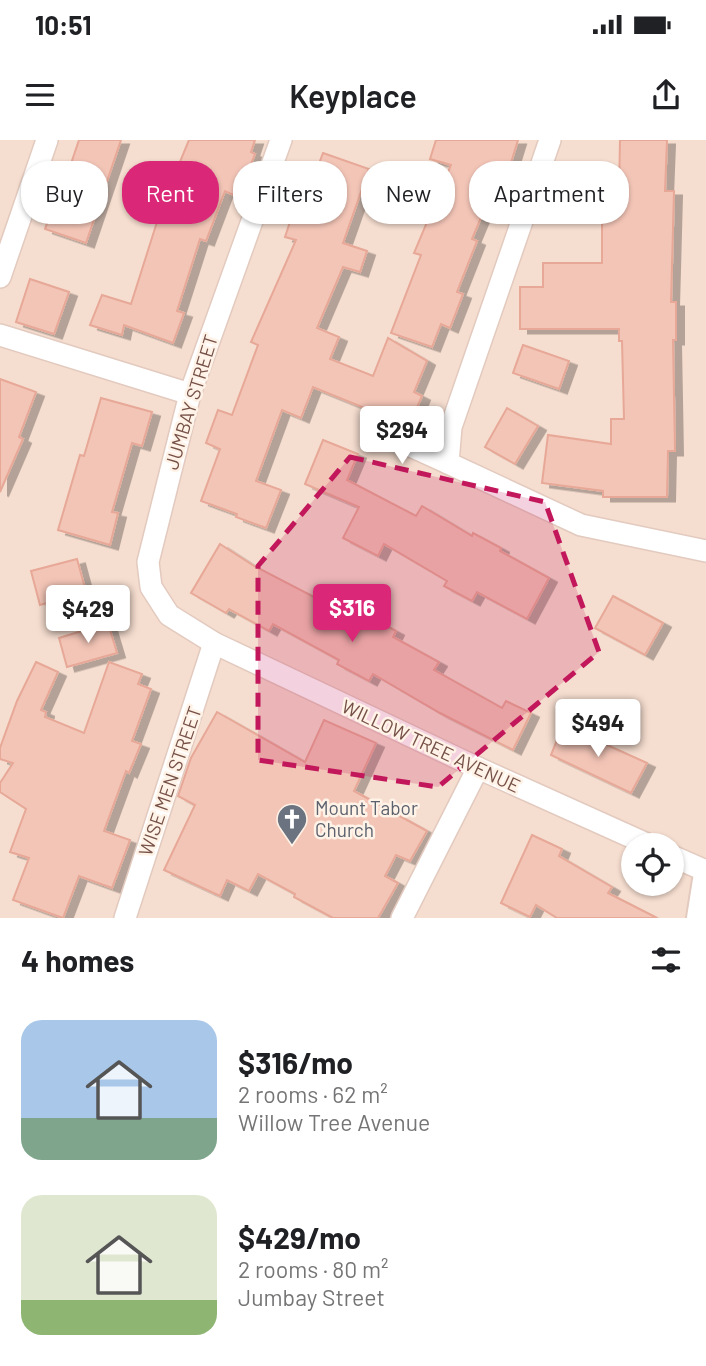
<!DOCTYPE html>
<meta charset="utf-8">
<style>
:root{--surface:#fff;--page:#f6f6f6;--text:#202124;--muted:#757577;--accent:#db2777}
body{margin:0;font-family:Barlow,sans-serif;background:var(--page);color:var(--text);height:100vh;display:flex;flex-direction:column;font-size:26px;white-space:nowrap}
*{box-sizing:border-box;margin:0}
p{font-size:23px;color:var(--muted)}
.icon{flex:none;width:38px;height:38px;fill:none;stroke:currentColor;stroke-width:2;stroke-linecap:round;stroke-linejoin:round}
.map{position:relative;height:778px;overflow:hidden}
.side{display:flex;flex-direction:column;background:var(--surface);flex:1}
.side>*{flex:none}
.top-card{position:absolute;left:21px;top:21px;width:665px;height:63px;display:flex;gap:14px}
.tools{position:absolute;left:621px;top:693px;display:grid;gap:14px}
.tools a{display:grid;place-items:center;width:63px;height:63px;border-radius:50%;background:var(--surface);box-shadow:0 2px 5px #0004;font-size:35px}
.price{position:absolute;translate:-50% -60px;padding:0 16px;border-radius:7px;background:#fff;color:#222;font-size:23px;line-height:46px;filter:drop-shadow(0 2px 4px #0008)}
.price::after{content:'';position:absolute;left:50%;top:42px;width:21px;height:16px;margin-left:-10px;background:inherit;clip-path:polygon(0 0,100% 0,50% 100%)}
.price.selected{background:var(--accent);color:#fff}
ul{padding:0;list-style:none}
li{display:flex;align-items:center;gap:21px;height:175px;padding:0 21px}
li span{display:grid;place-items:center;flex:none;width:196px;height:140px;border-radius:21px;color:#555}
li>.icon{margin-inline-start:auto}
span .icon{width:84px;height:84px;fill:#fffc;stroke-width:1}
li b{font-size:30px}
h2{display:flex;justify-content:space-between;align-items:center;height:84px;padding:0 21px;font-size:30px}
.tag{padding:0 24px;border-radius:28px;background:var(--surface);box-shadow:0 2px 5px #0004;font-size:24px;line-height:63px}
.tag.selected{background:var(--accent);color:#fff}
.status{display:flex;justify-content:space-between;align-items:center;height:49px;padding:0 35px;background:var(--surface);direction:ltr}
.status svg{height:19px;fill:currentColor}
header{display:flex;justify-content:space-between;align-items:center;height:91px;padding:0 21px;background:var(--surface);font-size:32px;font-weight:600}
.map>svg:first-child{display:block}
.residential{fill:#f5ddcf;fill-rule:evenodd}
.building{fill:#f3c5b7;stroke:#e7a897;stroke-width:2;filter:url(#shadow)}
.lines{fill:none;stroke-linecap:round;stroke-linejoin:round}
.minor-casing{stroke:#e3cabf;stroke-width:24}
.tertiary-casing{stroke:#e3cabf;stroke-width:30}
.minor{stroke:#fff;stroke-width:21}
.tertiary{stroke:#fff;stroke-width:26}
.marked{fill:#c2185b;fill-opacity:0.2;stroke:#c2185b;stroke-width:5;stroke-dasharray:14 9;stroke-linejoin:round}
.labels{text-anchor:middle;stroke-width:5;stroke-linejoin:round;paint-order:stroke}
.street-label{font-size:19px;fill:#755047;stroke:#fff2e7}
.worship-label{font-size:19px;fill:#5b616d;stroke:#fff2e7;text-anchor:start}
</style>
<div class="status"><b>10:51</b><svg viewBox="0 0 49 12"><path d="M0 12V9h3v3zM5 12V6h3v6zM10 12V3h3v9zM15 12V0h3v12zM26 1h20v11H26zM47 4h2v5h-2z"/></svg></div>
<header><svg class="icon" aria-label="menu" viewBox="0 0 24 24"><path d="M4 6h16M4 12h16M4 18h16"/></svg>Keyplace<svg class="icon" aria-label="share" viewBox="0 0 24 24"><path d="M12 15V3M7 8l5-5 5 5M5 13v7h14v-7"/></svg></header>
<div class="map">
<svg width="706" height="778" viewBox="0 0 706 778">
<defs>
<filter id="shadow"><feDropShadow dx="8" dy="4.5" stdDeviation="0" flood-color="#0004"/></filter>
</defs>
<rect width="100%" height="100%" fill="#fdede0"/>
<path class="residential" d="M 0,0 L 706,0 L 706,778 L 0,778 ZM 634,705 L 672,705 L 672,744 L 634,744 Z"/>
<g class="building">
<path d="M 79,0 L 121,0 L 86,103 L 45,89 L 54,64 L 57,65 Z"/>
<path d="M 189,0 L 255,0 L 251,12 L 255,14 L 238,57 L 225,51 L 206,101 L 200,99 L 177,171 L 184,173 L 173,203 L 124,185 L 122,195 L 90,185 L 102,155 L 131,164 L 157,82 L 151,80 L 155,72 L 137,65 L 144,47 L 154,51 L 158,42 L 170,46 Z"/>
<path d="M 436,0 L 518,0 L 509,29 L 502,27 L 472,99 L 477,101 L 457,152 L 463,154 L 450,188 L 441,184 L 432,207 L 391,193 L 421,115 L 414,113 L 451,25 L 430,19 Z"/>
<path d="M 620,0 L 667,0 L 665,51 L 674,51 L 671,162 L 676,162 L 676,200 L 673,200 L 675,311 L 668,311 L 667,357 L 603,357 L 603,351 L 542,343 L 548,295 L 611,304 L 611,279 L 624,279 L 622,201 L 619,201 L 619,189 L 520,189 L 520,147 L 543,147 L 543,123 L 602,123 L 602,52 L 619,52 Z"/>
<path d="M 323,13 L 369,29 L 343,103 L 367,111 L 360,132 L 343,127 L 317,188 L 339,197 L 330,219 L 373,236 L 388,198 L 427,221 L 414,252 L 422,256 L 409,286 L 313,247 L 301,278 L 282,270 L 256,341 L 281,350 L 266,388 L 236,377 L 237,374 L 201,361 L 220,309 L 206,303 L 218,270 L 232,275 L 258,205 L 251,202 L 296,100 L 285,97 L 301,48 L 309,50 Z"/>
<path d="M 30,139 L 69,152 L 54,194 L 16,182 Z"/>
<path d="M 523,205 L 569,221 L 559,249 L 513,233 Z"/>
<path d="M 0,239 L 36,252 L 19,297 L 23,299 L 0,352 Z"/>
<path d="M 101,258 L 152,272 L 142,306 L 132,303 L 112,372 L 118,373 L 110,405 L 58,390 L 80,315 L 84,316 Z"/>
<path d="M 507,268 L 538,286 L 515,324 L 485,307 Z"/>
<path d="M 323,300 L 358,314 L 347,340 L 416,376 L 422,366 L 472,396 L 473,393 L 501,408 L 500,411 L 549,438 L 527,479 L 477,452 L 472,461 L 444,446 L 447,441 L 384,404 L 378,416 L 343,398 L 359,367 L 305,344 Z"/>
<path d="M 220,404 L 254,426 L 360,481 L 364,474 L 396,491 L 393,497 L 439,522 L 434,530 L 502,568 L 506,561 L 531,573 L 513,610 L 440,573 L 373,534 L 369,541 L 337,524 L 339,520 L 273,484 L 269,491 L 229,469 L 226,473 L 191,453 Z"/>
<path d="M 77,419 L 86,452 L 40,465 L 31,431 Z"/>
<path d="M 613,456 L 663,483 L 645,515 L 595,488 Z"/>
<path d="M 108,483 L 117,513 L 67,527 L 59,498 Z"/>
<path d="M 36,522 L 58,532 L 41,570 L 46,572 L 45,577 L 84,593 L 109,522 L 142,534 L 138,544 L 151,549 L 132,601 L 141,604 L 129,633 L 126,631 L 104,691 L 130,700 L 112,748 L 79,736 L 63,778 L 13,760 L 29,718 L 10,712 L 26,669 L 0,652 L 0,643 L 13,623 L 0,619 L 0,608 L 17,561 Z"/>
<path d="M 217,572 L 305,622 L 324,580 L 376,603 L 354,651 L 427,691 L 410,721 L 396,715 L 385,736 L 398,743 L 378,778 L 333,778 L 294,757 L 295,754 L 258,734 L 249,751 L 227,740 L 220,756 L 164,730 L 195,665 L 178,656 L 191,618 Z"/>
<path d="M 563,585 L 647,623 L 631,653 L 551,615 Z"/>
<path d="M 532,695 L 562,709 L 559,716 L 612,747 L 608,753 L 657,778 L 557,778 L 536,765 L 530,777 L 501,763 Z"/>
</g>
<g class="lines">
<g class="minor-casing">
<g id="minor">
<path d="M 281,0 L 190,254 L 148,422 L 151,447 L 169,475 L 214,503 L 478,628 L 649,705"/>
<path d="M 550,0 L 451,287 L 448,323 L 581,385 L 706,411"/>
<path d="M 0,137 L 47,0"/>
<path d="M 0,195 L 190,254"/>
<path d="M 373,289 L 448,323"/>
<path d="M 672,716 L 706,731"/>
<path d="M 125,778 L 214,503"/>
<path d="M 402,778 L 478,628"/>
</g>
</g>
<g class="tertiary-casing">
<path id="tertiary" d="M 700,778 L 706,740"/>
</g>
<use href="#minor" class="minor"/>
<use href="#tertiary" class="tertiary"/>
</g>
<path class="marked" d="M 350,317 L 545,362 L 599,512 L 438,647 L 258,620 L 258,426 Z"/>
<defs>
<g id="church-pin" transform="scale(1.575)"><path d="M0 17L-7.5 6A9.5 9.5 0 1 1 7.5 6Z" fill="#6b7280" stroke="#fff2e7"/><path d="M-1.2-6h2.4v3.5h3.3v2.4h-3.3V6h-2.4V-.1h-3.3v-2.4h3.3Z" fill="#fff"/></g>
</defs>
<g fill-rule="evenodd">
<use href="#church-pin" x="292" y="679"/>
</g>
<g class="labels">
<g class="street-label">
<text transform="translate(191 262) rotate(-73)" y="7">JUMBAY STREET</text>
<text transform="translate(431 606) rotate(25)" y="7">WILLOW TREE AVENUE</text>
<text transform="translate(170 641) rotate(-71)" y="7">WISE MEN STREET</text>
</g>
<g class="worship-label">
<text x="315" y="675">Mount Tabor<tspan x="315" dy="22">Church</tspan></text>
</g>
</g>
</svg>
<div class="tools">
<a><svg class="icon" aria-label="locate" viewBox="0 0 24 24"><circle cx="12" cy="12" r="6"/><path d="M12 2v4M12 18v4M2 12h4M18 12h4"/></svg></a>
</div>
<b class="price" style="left:402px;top:326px">$294</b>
<b class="price selected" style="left:352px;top:504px">$316</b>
<b class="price" style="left:88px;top:505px">$429</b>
<b class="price" style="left:598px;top:619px">$494</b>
<div class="top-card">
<a class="tag">Buy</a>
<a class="tag selected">Rent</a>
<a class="tag">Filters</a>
<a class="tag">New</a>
<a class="tag">Apartment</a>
</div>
</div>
<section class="side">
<h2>4 homes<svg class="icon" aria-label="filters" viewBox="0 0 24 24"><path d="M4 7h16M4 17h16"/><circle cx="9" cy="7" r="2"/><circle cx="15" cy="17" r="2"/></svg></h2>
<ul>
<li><span style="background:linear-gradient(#a9c7e8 70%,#7fa58c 0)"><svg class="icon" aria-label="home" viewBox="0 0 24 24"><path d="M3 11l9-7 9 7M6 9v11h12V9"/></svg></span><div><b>$316/mo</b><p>2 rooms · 62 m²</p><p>Willow Tree Avenue</p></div></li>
<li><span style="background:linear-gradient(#dfe7d0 75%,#8fb573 0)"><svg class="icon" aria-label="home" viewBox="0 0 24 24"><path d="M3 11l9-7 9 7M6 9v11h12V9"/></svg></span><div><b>$429/mo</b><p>2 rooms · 80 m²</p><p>Jumbay Street</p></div></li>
</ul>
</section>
